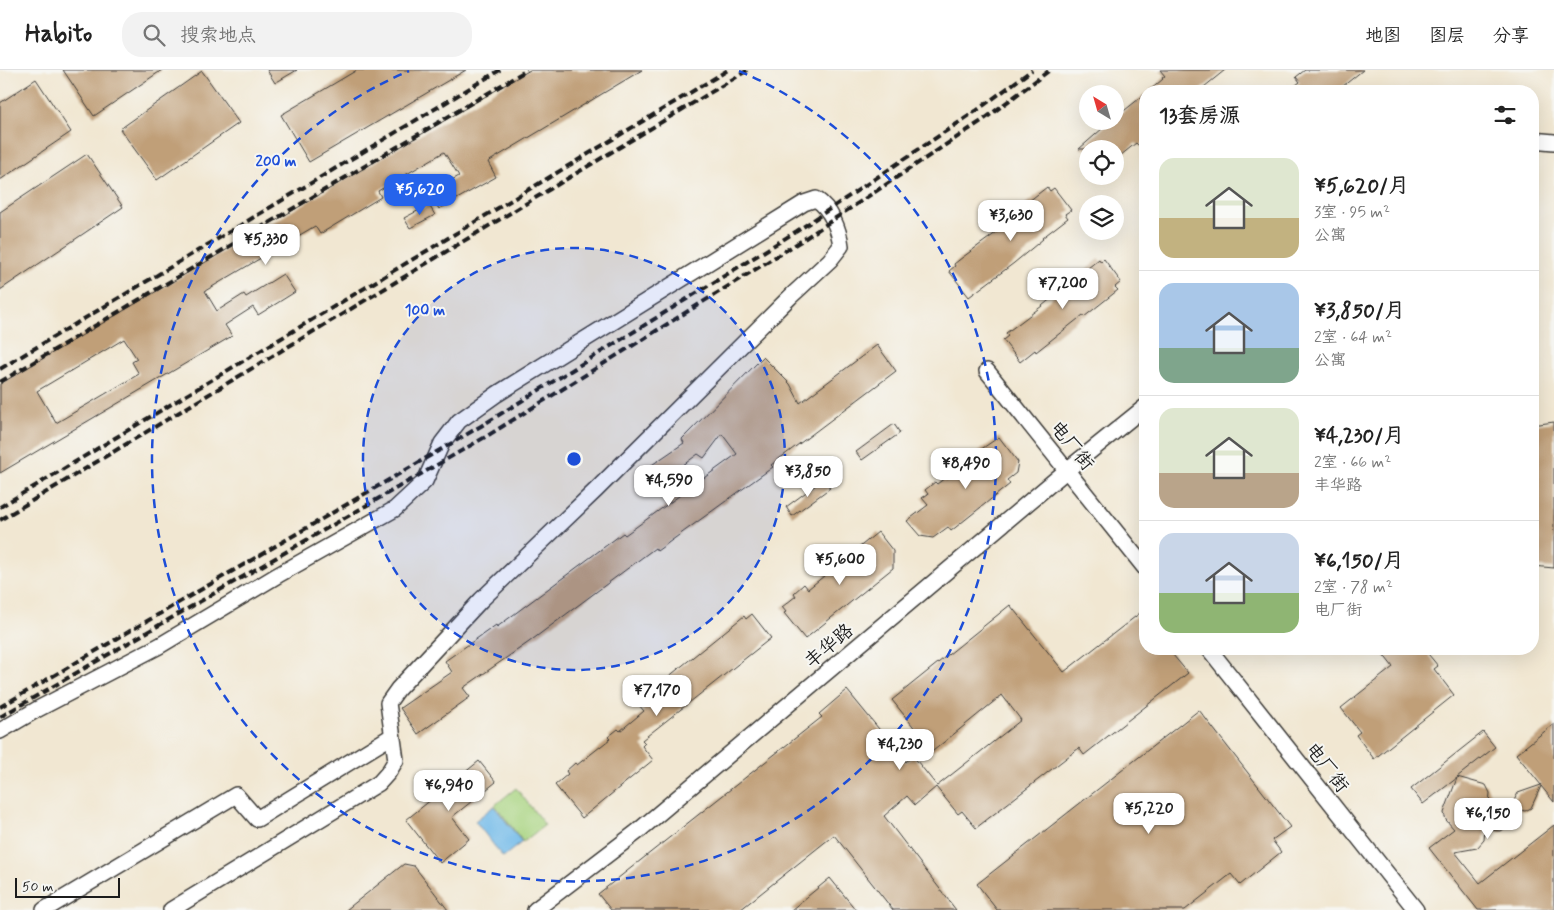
<!DOCTYPE html>
<html lang="zh">
<meta charset="utf-8">
<style>
:root{--surface:#fff;--page:#f2f2f2;--text:#222;--muted:#767676;--line:#e0e0e0;--accent:#2563eb}
body{margin:0;font-family:Mynerve,"LXGW WenKai TC",sans-serif;background:var(--page);color:var(--text);height:100vh;display:flex;flex-direction:column;font-size:19px;white-space:nowrap}
*{box-sizing:border-box;margin:0}
p{font-size:16px;color:var(--muted)}
.icon{flex:none;width:28px;height:28px;fill:none;stroke:currentColor;stroke-width:2;stroke-linecap:round;stroke-linejoin:round}
.map{position:relative;flex:1;overflow:hidden}
.drawer{position:absolute;left:1139px;top:15px;width:400px;height:570px;display:flex;flex-direction:column;background:var(--surface);border-radius:20px;box-shadow:0 5px 20px #0002}
.drawer>*{flex:none}
.needle{width:32px;rotate:323deg}
.buttons{position:absolute;left:1079px;top:15px;display:grid;gap:10px}
.buttons a{display:grid;place-items:center;width:45px;height:45px;border-radius:50%;background:var(--surface);box-shadow:0 5px 20px #0002;font-size:25px}
.scale{position:absolute;left:15px;bottom:12px;width:105px;box-sizing:border-box;padding-left:5px;border:2px solid #1c1c1c;border-top:0;font-size:14px;line-height:18px;white-space:nowrap;color:#1c1c1c;-webkit-text-stroke:4px #f6f6f2;paint-order:stroke}
.price{position:absolute;translate:-50% -42px;padding:0 11px;border-radius:10px;background:#fff;color:#222;font-size:16px;line-height:32px;filter:drop-shadow(0 1px 2px #0008)}
.price::after{content:'';position:absolute;left:50%;top:30px;width:15px;height:11px;margin-left:-8px;background:inherit;clip-path:polygon(0 0,100% 0,50% 100%)}
.price.active{background:var(--accent);color:#fff}
ul{padding:0;list-style:none}
li{display:flex;align-items:center;gap:15px;height:125px;padding:0 20px}
li+li{border-top:1px solid var(--line)}
li span{display:grid;place-items:center;flex:none;width:140px;height:100px;border-radius:15px;color:#555}
li>.icon{margin-inline-start:auto}
span .icon{width:60px;height:60px;fill:#fffc;stroke-width:1}
li b{font-size:21px}
h2{display:flex;justify-content:space-between;align-items:center;height:60px;padding:0 20px;font-size:21px}
header{display:flex;align-items:center;gap:30px;box-sizing:border-box;height:70px;padding:0 25px;background:var(--surface);border-bottom:1px solid var(--line)}
header strong{font-size:24px}
nav{display:flex;gap:28px;margin-inline-start:auto;font-size:18px}
.search{width:350px;height:45px;background:var(--page);display:flex;align-items:center;gap:12px;box-sizing:border-box;padding:0 18px;border-radius:20px;color:var(--muted);font-size:19px}
.map>svg:first-child{display:block}
.green{fill:#a9d481;stroke:#62784e}
.water{fill:#71bae9;stroke:#466b82}
.building{fill:#c09f78;fill-rule:evenodd}
.lines{fill:none;stroke-linecap:round;stroke-linejoin:round}
.minor-casing{stroke:#3c3a37;stroke-width:18}
.minor{stroke:#fff;stroke-width:15}
.rail{stroke:#1c1c1c;stroke-width:4;stroke-dasharray:8 4;stroke-linecap:butt}
.ring{fill:none;stroke:#1d4ed8;stroke-width:2.5;stroke-dasharray:9 6}
.labels{text-anchor:middle;stroke-width:4;stroke-linejoin:round;paint-order:stroke}
.street-label{font-size:19px;fill:#1c1c1c;stroke:#f6f6f2}
.centre{fill:#1d4ed8;stroke:#f6f6f2;stroke-width:2.5}
.ring-label{font-size:15px;text-anchor:middle;font-weight:bold;fill:#1d4ed8;stroke:#f6f6f2;stroke-width:4;stroke-linejoin:round;paint-order:stroke}
</style>
<header>
<strong>Habito</strong>
<div class="search"><svg class="icon" aria-label="search" viewBox="0 0 24 24"><circle cx="10" cy="10" r="6"/><path d="M15 15l6 6"/></svg>搜索地点</div>
<nav><a>地图</a><a>图层</a><a>分享</a></nav>
</header>
<div class="map">
<svg width="1554" height="840" viewBox="0 0 1554 840">
<rect width="100%" height="100%" fill="#f6f6f2"/>
<filter id="ink" filterUnits="userSpaceOnUse"><feTurbulence type="fractalNoise" baseFrequency=".02" numOctaves="2"/><feDisplacementMap in="SourceGraphic" scale="10" xChannelSelector="R" yChannelSelector="G"/><feConvolveMatrix kernelMatrix="1 2 1 2 8 2 1 2 1" color-interpolation-filters="sRGB"/></filter>
<filter id="wash" filterUnits="userSpaceOnUse"><feTurbulence type="fractalNoise" baseFrequency=".0096" numOctaves="4" result="noise"/><feDisplacementMap in="SourceGraphic" scale="20" xChannelSelector="R" yChannelSelector="G"/><feGaussianBlur stdDeviation="1.12" result="paint"/><feColorMatrix in="noise" values="0 0 0 0 0 0 0 0 0 0 0 0 0 0 0 0 0 1.4 0 .05"/><feComposite in="paint" operator="in"/></filter>
<g filter="url(#wash)">
<rect width="100%" height="100%" fill="#f1e7d2"/>
<path class="green" d="M 516,718 L 545,755 L 523,772 L 495,735 Z"/>
<path class="water" d="M 494,736 L 522,772 L 503,787 L 475,751 Z"/>
<g id="blocks">
<g class="building">
<path d="M 63,0 L 162,0 L 94,46 Z"/>
<path d="M 267,0 L 297,0 L 275,13 Z"/>
<path d="M 357,0 L 466,0 L 309,92 L 281,45 Z"/>
<path d="M 530,0 L 642,0 L 488,92 L 496,107 L 439,139 L 429,123 L 459,106 L 444,82 L 378,121 L 381,127 L 320,164 L 315,156 L 205,221 L 217,241 L 244,224 L 246,227 L 283,204 L 295,222 L 258,245 L 253,237 L 225,255 L 232,266 L 0,403 L 0,314 ZM 124,269 L 137,289 L 132,292 L 139,304 L 56,353 L 37,321 Z"/>
<path d="M 1160,0 L 1225,0 L 1199,21 L 1149,21 L 1163,9 L 1162,8 L 1165,6 Z"/>
<path d="M 1305,0 L 1363,0 L 1337,21 L 1288,21 L 1300,12 L 1296,7 Z"/>
<path d="M 202,1 L 239,53 L 157,110 L 120,59 Z"/>
<path d="M 36,9 L 71,62 L 0,110 L 0,33 Z"/>
<path d="M 1145,24 L 1145,71 L 1139,76 L 1136,73 L 1115,90 L 1115,79 L 1079,79 L 1111,51 L 1115,51 L 1115,48 Z"/>
<path d="M 87,84 L 123,137 L 0,220 L 0,142 Z"/>
<path d="M 1047,117 L 1050,121 L 1054,118 L 1071,140 L 1065,144 L 1068,148 L 1042,168 L 1043,169 L 1014,193 L 969,227 L 949,201 L 955,196 L 954,194 L 963,187 L 1023,143 L 1022,141 L 1026,138 L 1024,135 Z"/>
<path d="M 429,135 L 435,145 L 410,158 L 404,148 Z"/>
<path d="M 1099,189 L 1101,192 L 1104,189 L 1121,212 L 1115,217 L 1118,220 L 1084,247 L 1083,245 L 1036,282 L 1035,280 L 1020,292 L 1003,270 L 1008,266 L 1006,263 L 1042,236 Z"/>
<path d="M 877,275 L 896,301 L 771,395 L 773,397 L 657,481 L 655,478 L 529,572 L 463,618 L 470,627 L 418,664 L 400,638 L 452,602 L 445,591 L 496,555 L 497,557 L 623,463 L 625,465 L 737,384 L 722,364 L 704,388 L 698,384 L 648,421 L 637,405 L 684,373 L 682,369 L 763,287 L 790,314 L 800,333 Z"/>
<path d="M 1554,352 L 1554,498 L 1532,496 L 1532,355 Z"/>
<path d="M 894,354 L 900,363 L 862,390 L 856,382 Z"/>
<path d="M 999,367 L 1018,392 L 1016,403 L 1007,410 L 1010,414 L 951,461 L 948,457 L 933,468 L 920,466 L 907,451 L 928,435 L 922,428 L 928,424 L 925,420 L 935,412 L 937,414 L 945,408 L 946,409 L 980,380 Z"/>
<path d="M 824,409 L 830,418 L 792,446 L 786,437 Z"/>
<path d="M 878,462 L 893,481 L 893,498 L 805,569 L 784,543 L 786,542 L 782,537 L 796,526 L 794,523 L 804,514 L 808,519 Z"/>
<path d="M 1010,535 L 1064,602 L 1140,543 L 1145,549 L 1145,579 L 1168,579 L 1188,603 L 1084,685 L 1079,678 L 976,758 L 962,741 L 958,744 L 936,717 L 915,735 L 907,726 L 884,746 L 956,840 L 893,840 L 834,765 L 740,840 L 611,840 L 598,824 L 822,647 L 819,644 L 847,620 L 906,692 L 913,686 L 937,716 L 1021,650 L 1002,625 L 933,681 L 892,630 Z"/>
<path d="M 752,544 L 771,568 L 642,670 L 645,673 L 642,676 L 653,690 L 582,748 L 555,715 L 568,704 L 566,701 L 575,693 L 577,695 L 610,669 L 608,667 L 618,659 L 620,661 L 644,641 L 638,634 L 644,630 L 642,628 L 744,546 L 746,549 Z"/>
<path d="M 1379,579 L 1424,579 L 1438,596 L 1434,599 L 1454,625 L 1374,689 L 1356,665 L 1360,662 L 1341,638 L 1393,597 Z"/>
<path d="M 1199,640 L 1290,757 L 1272,770 L 1281,782 L 1240,815 L 1231,804 L 1185,840 L 997,840 L 977,814 Z"/>
<path d="M 1554,654 L 1554,732 L 1541,716 L 1531,738 L 1525,741 L 1510,738 L 1518,723 L 1541,715 L 1516,684 Z"/>
<path d="M 1483,662 L 1495,677 L 1457,707 L 1486,715 L 1490,723 L 1489,734 L 1509,739 L 1509,751 L 1504,759 L 1501,761 L 1485,760 L 1484,770 L 1477,778 L 1455,782 L 1480,813 L 1554,755 L 1554,840 L 1478,840 L 1429,778 L 1454,759 L 1446,750 L 1444,743 L 1457,708 L 1423,734 L 1411,719 Z"/>
<path d="M 479,691 L 496,712 L 452,747 L 469,769 L 440,793 L 406,750 Z"/>
<path d="M 404,794 L 414,796 L 448,840 L 346,840 Z"/>
<path d="M 830,808 L 856,840 L 791,840 Z"/>
</g>
</g>
</g>
<g filter="url(#ink)">
<use href="#blocks" fill-opacity="0" stroke="#3c3a37" stroke-width="1"/>
<g class="lines">
<g class="minor-casing">
<g id="minor">
<path d="M 1532,70 L 1554,72"/>
<path d="M 987,301 L 1145,498"/>
<path d="M 1209,579 L 1416,840"/>
<path d="M 0,661 L 36,640 L 159,576 L 278,505 L 395,439 L 425,411 L 442,373 L 459,351 L 497,324 L 804,133 L 816,129 C 831,139 839,159 841,176 L 830,190 L 790,227 L 596,420 L 481,530 L 398,619 L 388,633 L 396,690 L 388,703 L 379,713 L 171,840"/>
<path d="M 44,840 L 236,725 L 257,749 L 392,666"/>
<path d="M 535,840 L 637,762 L 1067,400 L 1145,337"/>
</g>
</g>
<use href="#minor" class="minor"/>
<g class="rail">
<path d="M 0,299 L 500,0"/>
<path d="M 0,312 L 527,0"/>
<path d="M 0,437 L 728,0"/>
<path d="M 0,450 L 748,0"/>
<path d="M 0,637 L 481,356 L 797,161 L 976,41 L 1032,0"/>
<path d="M 0,647 L 487,366 L 801,171 L 983,50 L 1050,0"/>
</g>
</g>
</g>
<circle cx="574" cy="389" r="211" fill="#1d4ed8" fill-opacity=".12"/>
<g class="ring">
<circle cx="574" cy="389" r="211"/>
<path d="M739 1A422 422 0 1 1 409 1"/>
</g>
<g class="labels">
<g class="street-label">
<text transform="translate(1073 375) rotate(51)" y="7">电厂街</text>
<text transform="translate(828 575) rotate(-40)" y="7">丰华路</text>
<text transform="translate(1328 697) rotate(52)" y="7">电厂街</text>
</g>
</g>
<circle cx="574" cy="389" r="8" class="centre"/>
<g class="ring-label">
<text x="276" y="96">200 m</text>
<text x="425" y="245">100 m</text>
</g>
</svg>
<div class="buttons">
<a><svg class="needle" viewBox="-14 -14 28 28"><path d="M0-13l5 13h-10z" fill="#e53935"/><path d="M0 13l5-13h-10z" fill="#767676"/></svg></a>
<a><svg class="icon" aria-label="locate" viewBox="0 0 24 24"><circle cx="12" cy="12" r="6"/><path d="M12 2v4M12 18v4M2 12h4M18 12h4"/></svg></a>
<a><svg class="icon" aria-label="layers" viewBox="0 0 24 24"><path d="M12 4l9 5-9 5-9-5zM3 14l9 5 9-5"/></svg></a>
</div>
<div class="scale">50 m</div>
<b class="price active" style="left:420px;top:146px">¥5,620</b>
<b class="price" style="left:1011px;top:172px">¥3,630</b>
<b class="price" style="left:266px;top:196px">¥5,330</b>
<b class="price" style="left:1063px;top:240px">¥7,200</b>
<b class="price" style="left:966px;top:420px">¥8,490</b>
<b class="price" style="left:808px;top:428px">¥3,850</b>
<b class="price" style="left:669px;top:437px">¥4,590</b>
<b class="price" style="left:840px;top:516px">¥5,600</b>
<b class="price" style="left:657px;top:647px">¥7,170</b>
<b class="price" style="left:900px;top:701px">¥4,230</b>
<b class="price" style="left:449px;top:742px">¥6,940</b>
<b class="price" style="left:1149px;top:765px">¥5,220</b>
<b class="price" style="left:1488px;top:770px">¥6,150</b>
<section class="drawer">
<h2>13套房源<svg class="icon" aria-label="filters" viewBox="0 0 24 24"><path d="M4 7h16M4 17h16"/><circle cx="9" cy="7" r="2"/><circle cx="15" cy="17" r="2"/></svg></h2>
<ul>
<li><span style="background:linear-gradient(#dfe7d0 60%,#c2b280 0)"><svg class="icon" aria-label="home" viewBox="0 0 24 24"><path d="M3 11l9-7 9 7M6 9v11h12V9"/></svg></span><div><b>¥5,620/月</b><p>3室 · 95 m²</p><p>公寓</p></div></li>
<li><span style="background:linear-gradient(#a9c7e8 65%,#7fa58c 0)"><svg class="icon" aria-label="home" viewBox="0 0 24 24"><path d="M3 11l9-7 9 7M6 9v11h12V9"/></svg></span><div><b>¥3,850/月</b><p>2室 · 64 m²</p><p>公寓</p></div></li>
<li><span style="background:linear-gradient(#dfe7d0 65%,#b9a48a 0)"><svg class="icon" aria-label="home" viewBox="0 0 24 24"><path d="M3 11l9-7 9 7M6 9v11h12V9"/></svg></span><div><b>¥4,230/月</b><p>2室 · 66 m²</p><p>丰华路</p></div></li>
<li><span style="background:linear-gradient(#c9d6e8 60%,#8fb573 0)"><svg class="icon" aria-label="home" viewBox="0 0 24 24"><path d="M3 11l9-7 9 7M6 9v11h12V9"/></svg></span><div><b>¥6,150/月</b><p>2室 · 78 m²</p><p>电厂街</p></div></li>
</ul>
</section>
</div>
